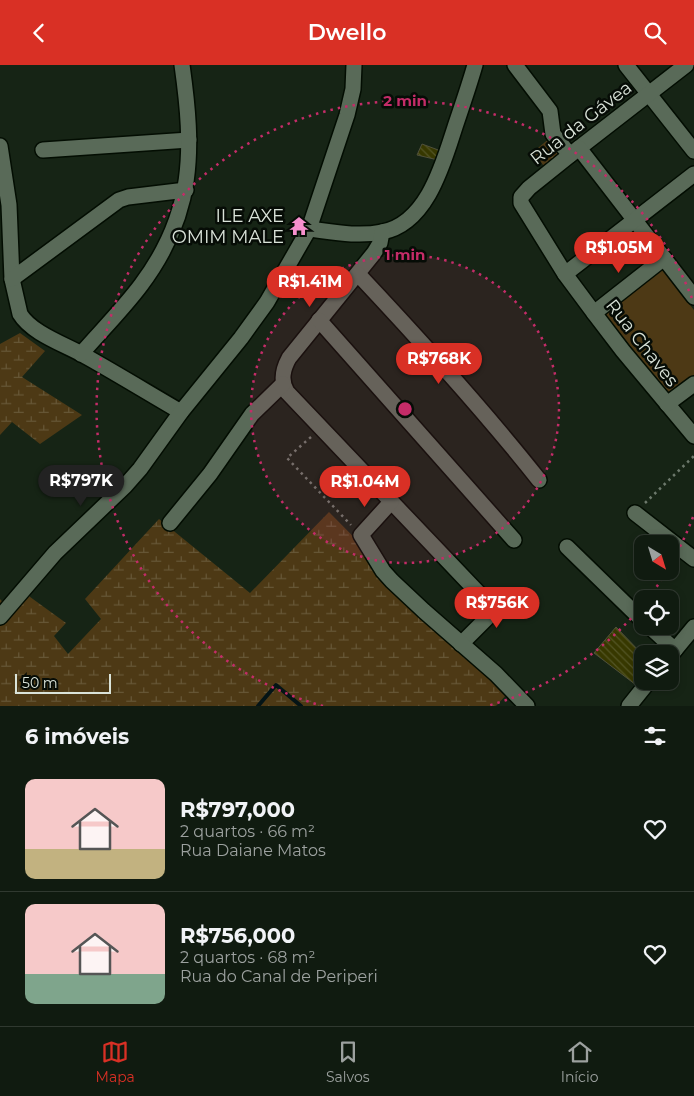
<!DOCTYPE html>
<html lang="pt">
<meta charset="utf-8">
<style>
:root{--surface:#101b10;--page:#1e281e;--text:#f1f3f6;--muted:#9ca19f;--line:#303930;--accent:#d93025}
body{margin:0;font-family:Montserrat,sans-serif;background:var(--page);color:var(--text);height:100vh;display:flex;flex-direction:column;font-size:19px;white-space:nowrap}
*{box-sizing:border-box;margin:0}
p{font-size:16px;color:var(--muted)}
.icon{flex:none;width:28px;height:28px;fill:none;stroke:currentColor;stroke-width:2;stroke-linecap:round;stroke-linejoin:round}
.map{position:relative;height:641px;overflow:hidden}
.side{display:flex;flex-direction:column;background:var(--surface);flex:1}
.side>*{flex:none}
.needle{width:32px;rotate:142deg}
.tools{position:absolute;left:634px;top:470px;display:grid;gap:10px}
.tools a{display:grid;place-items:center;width:45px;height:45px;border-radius:10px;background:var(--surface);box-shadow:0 2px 8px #0003,0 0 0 1px var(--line);font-size:25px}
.scale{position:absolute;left:15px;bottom:12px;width:96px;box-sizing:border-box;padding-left:5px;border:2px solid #dae3d9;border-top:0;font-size:14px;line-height:18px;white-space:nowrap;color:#dae3d9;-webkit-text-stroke:4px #060c06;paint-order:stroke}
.price{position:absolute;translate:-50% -42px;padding:0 11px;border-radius:18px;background:var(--accent);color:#fff;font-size:16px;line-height:32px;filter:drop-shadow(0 1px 2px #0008)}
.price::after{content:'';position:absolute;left:50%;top:30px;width:15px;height:11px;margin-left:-8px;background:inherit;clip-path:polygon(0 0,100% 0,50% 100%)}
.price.current{background:#222;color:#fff}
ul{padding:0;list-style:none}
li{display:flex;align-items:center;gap:15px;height:125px;padding:0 25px}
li+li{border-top:1px solid var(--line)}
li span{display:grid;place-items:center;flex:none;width:140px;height:100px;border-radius:10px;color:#555}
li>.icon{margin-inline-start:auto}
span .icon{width:60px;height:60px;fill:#fffc;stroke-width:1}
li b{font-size:21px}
h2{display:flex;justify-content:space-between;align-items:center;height:60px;padding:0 25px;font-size:21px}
header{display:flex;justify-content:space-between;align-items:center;height:65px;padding:0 25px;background:var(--accent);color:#fff;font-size:22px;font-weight:600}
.menu{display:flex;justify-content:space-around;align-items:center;height:70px;border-top:1px solid var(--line);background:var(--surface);font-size:14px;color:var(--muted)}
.menu a{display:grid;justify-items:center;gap:2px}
.menu .current{color:var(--accent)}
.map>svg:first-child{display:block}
.wetland{fill:url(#wetland-marsh)}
.park{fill:url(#park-dots)}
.garden{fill:#4d3915}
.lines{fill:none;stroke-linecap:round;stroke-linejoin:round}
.stream{stroke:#041416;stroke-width:4}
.building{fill:url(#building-back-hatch);stroke:#4f503b}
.minor-casing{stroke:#030d02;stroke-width:18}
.path{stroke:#6d796c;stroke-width:2.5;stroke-dasharray:2.5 4;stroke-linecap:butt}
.minor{stroke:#596a58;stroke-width:15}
.ring{fill:none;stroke:#c42c68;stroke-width:2.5;stroke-dasharray:2.5 5}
.labels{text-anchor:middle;stroke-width:5;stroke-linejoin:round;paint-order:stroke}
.street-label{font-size:18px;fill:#dae3d9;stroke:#060c06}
.poi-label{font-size:18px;fill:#dae3d9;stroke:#060c06;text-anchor:end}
.centre{fill:#c42c68;stroke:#060c06;stroke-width:2.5}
.ring-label{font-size:15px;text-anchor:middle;font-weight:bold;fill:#c42c68;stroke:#060c06;stroke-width:5;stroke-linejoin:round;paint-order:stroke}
</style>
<header><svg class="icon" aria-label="back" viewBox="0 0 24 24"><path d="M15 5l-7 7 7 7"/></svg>Dwello<svg class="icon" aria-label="search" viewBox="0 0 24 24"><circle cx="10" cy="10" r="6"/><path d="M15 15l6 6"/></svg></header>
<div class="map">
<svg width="694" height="641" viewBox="0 0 694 641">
<defs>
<pattern id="wetland-marsh" width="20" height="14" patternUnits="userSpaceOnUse" patternTransform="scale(1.25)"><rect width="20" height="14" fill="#4d3915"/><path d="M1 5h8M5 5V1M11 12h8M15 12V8" fill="none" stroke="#665636"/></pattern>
<pattern id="park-dots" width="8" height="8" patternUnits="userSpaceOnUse" patternTransform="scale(1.25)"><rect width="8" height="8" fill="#4d3915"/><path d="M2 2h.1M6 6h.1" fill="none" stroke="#665636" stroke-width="1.8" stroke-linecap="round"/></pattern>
<pattern id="building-back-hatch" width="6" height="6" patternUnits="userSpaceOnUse" patternTransform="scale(1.25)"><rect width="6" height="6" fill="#373800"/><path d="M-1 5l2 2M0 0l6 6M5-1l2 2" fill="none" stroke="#535525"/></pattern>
</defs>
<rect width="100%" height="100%" fill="#162415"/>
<g class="wetland">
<path d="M 20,268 L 45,286 L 22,312 L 82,350 L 40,379 L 12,357 L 0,370 L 0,279 Z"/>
<path d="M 329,447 L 508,628 L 496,641 L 0,641 L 0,534 L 8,544 L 26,529 L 66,558 L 54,571 L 68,589 L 101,554 L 85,534 L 159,454 L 250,528 Z"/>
</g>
<path class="park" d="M 550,73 L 565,89 L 547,105 L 533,87 Z"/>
<path class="garden" d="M 661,203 L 694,245 L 694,311 L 669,330 L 604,248 Z"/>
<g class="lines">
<path class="stream" d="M 258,641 L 276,620 L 301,641"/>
</g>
<g class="building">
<path d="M 422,79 L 441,86 L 438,95 L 417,90 Z"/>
<path d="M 616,562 L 642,589 L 642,616 L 640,623 L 594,588 Z"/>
</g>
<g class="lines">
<g class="minor-casing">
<g id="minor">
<path d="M 515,0 L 550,46 L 553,69 L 570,90"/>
<path d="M 626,0 L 694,86"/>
<path d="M 686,0 L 570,90 L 529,123 L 521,132 L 521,138 L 565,209 L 594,248 L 623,286 L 694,371"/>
<path d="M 0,81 L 9,140 L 12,214 L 20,249 C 32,269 67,280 87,292 C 119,310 150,329 181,347"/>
<path d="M 579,83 L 694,232"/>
<path d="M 43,85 L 189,75"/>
<path d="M 309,164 C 333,167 358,172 382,167 C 427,159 443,99 455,62 C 462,41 469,21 475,0"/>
<path d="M 382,167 L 380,178 L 374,188 L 289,293 C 283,304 280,315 287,327 L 487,537 L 490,547 L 488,552 L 461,579"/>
<path d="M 358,209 C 420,275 482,343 539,415"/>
<path d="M 565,209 L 694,109"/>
<path d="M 12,214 L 119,135 L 128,132 L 186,125"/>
<path d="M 594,248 L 664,193"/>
<path d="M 319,255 L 514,475"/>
<path d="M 81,289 C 101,266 123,244 141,220 C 195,148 194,85 182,0"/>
<path d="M 667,339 L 694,319"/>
<path d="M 391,437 L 361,470 L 383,506 L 392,516 L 424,546 L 496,609 L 527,641"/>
<path d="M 635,448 L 694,494"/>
<path d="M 170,458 L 210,409 L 252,349 L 283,319"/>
<path d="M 567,482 L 642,555"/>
<path d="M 0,552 L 55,488 L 125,421 L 140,404 L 181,347 L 241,273 L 267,237 L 309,164 L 347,50 L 353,24 L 354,0"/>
<path d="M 649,561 L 675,585"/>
<path d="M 670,591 L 694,562"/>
<path d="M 629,641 L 649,616"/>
</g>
</g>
<g class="path">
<path d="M 311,372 L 287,393 L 351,460"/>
<path d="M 645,438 L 694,391"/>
</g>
<use href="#minor" class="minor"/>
</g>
<circle cx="405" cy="344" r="154" fill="#c42c68" fill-opacity=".12"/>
<g class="ring">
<circle cx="405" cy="344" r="154"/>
<path d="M693 452A308 308 0 0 1 670 500M666 507A308 308 0 0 1 648 534M641 542A308 308 0 0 1 487 641M323 641A308 308 0 1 1 693 236"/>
</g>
<defs>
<g id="temple-bare" transform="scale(1.5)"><path d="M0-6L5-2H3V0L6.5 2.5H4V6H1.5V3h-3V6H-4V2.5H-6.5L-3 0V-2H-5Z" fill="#f790ce" stroke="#060c06" stroke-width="2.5" paint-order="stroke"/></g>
</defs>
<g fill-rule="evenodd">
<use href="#temple-bare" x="299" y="161"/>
</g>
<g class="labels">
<g class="street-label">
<text transform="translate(581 58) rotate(-38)" y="6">Rua da Gávea</text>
<text transform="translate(642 278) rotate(52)" y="6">Rua Chaves</text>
</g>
<g class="poi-label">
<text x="284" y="157">ILE AXE<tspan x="284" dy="21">OMIM MALE</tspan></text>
</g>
</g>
<circle cx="405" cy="344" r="8" class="centre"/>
<g class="ring-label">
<text x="405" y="41">2 min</text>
<text x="405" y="195">1 min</text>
</g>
</svg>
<div class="tools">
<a><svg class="needle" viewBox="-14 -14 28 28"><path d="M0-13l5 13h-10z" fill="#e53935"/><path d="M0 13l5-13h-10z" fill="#9ca19f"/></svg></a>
<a><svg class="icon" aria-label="locate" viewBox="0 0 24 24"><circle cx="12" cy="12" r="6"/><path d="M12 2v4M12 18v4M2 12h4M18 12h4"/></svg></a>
<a><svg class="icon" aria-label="layers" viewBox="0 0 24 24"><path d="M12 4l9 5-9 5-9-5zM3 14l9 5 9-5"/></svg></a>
</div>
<div class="scale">50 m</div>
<b class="price" style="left:619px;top:209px">R$1.05M</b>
<b class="price" style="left:310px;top:243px">R$1.41M</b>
<b class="price" style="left:439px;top:320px">R$768K</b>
<b class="price current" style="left:81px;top:442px">R$797K</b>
<b class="price" style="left:365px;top:443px">R$1.04M</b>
<b class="price" style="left:497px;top:564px">R$756K</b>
</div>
<section class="side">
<h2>6 imóveis<svg class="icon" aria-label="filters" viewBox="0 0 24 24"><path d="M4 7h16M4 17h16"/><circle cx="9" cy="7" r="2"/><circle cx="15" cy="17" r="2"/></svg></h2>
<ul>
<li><span style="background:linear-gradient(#f6c9c9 70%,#c2b280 0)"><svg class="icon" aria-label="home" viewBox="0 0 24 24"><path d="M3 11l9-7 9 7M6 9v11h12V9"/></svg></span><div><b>R$797,000</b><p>2 quartos · 66 m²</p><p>Rua Daiane Matos</p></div><svg class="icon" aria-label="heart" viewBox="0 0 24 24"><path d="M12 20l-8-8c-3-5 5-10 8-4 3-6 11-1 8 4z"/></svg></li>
<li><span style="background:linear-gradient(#f6c9c9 70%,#7fa58c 0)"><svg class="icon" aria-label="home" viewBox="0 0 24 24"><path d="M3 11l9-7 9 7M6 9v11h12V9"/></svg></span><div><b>R$756,000</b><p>2 quartos · 68 m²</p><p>Rua do Canal de Periperi</p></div><svg class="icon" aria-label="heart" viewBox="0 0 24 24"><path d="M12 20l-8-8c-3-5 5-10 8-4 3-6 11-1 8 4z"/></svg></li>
</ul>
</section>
<nav class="menu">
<a class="current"><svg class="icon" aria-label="map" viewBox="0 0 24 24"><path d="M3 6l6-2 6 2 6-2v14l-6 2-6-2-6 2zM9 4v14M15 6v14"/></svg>Mapa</a>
<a><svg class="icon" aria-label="saved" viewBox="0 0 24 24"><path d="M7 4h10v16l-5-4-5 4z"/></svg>Salvos</a>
<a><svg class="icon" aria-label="home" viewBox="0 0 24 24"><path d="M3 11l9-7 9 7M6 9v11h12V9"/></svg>Início</a>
</nav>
